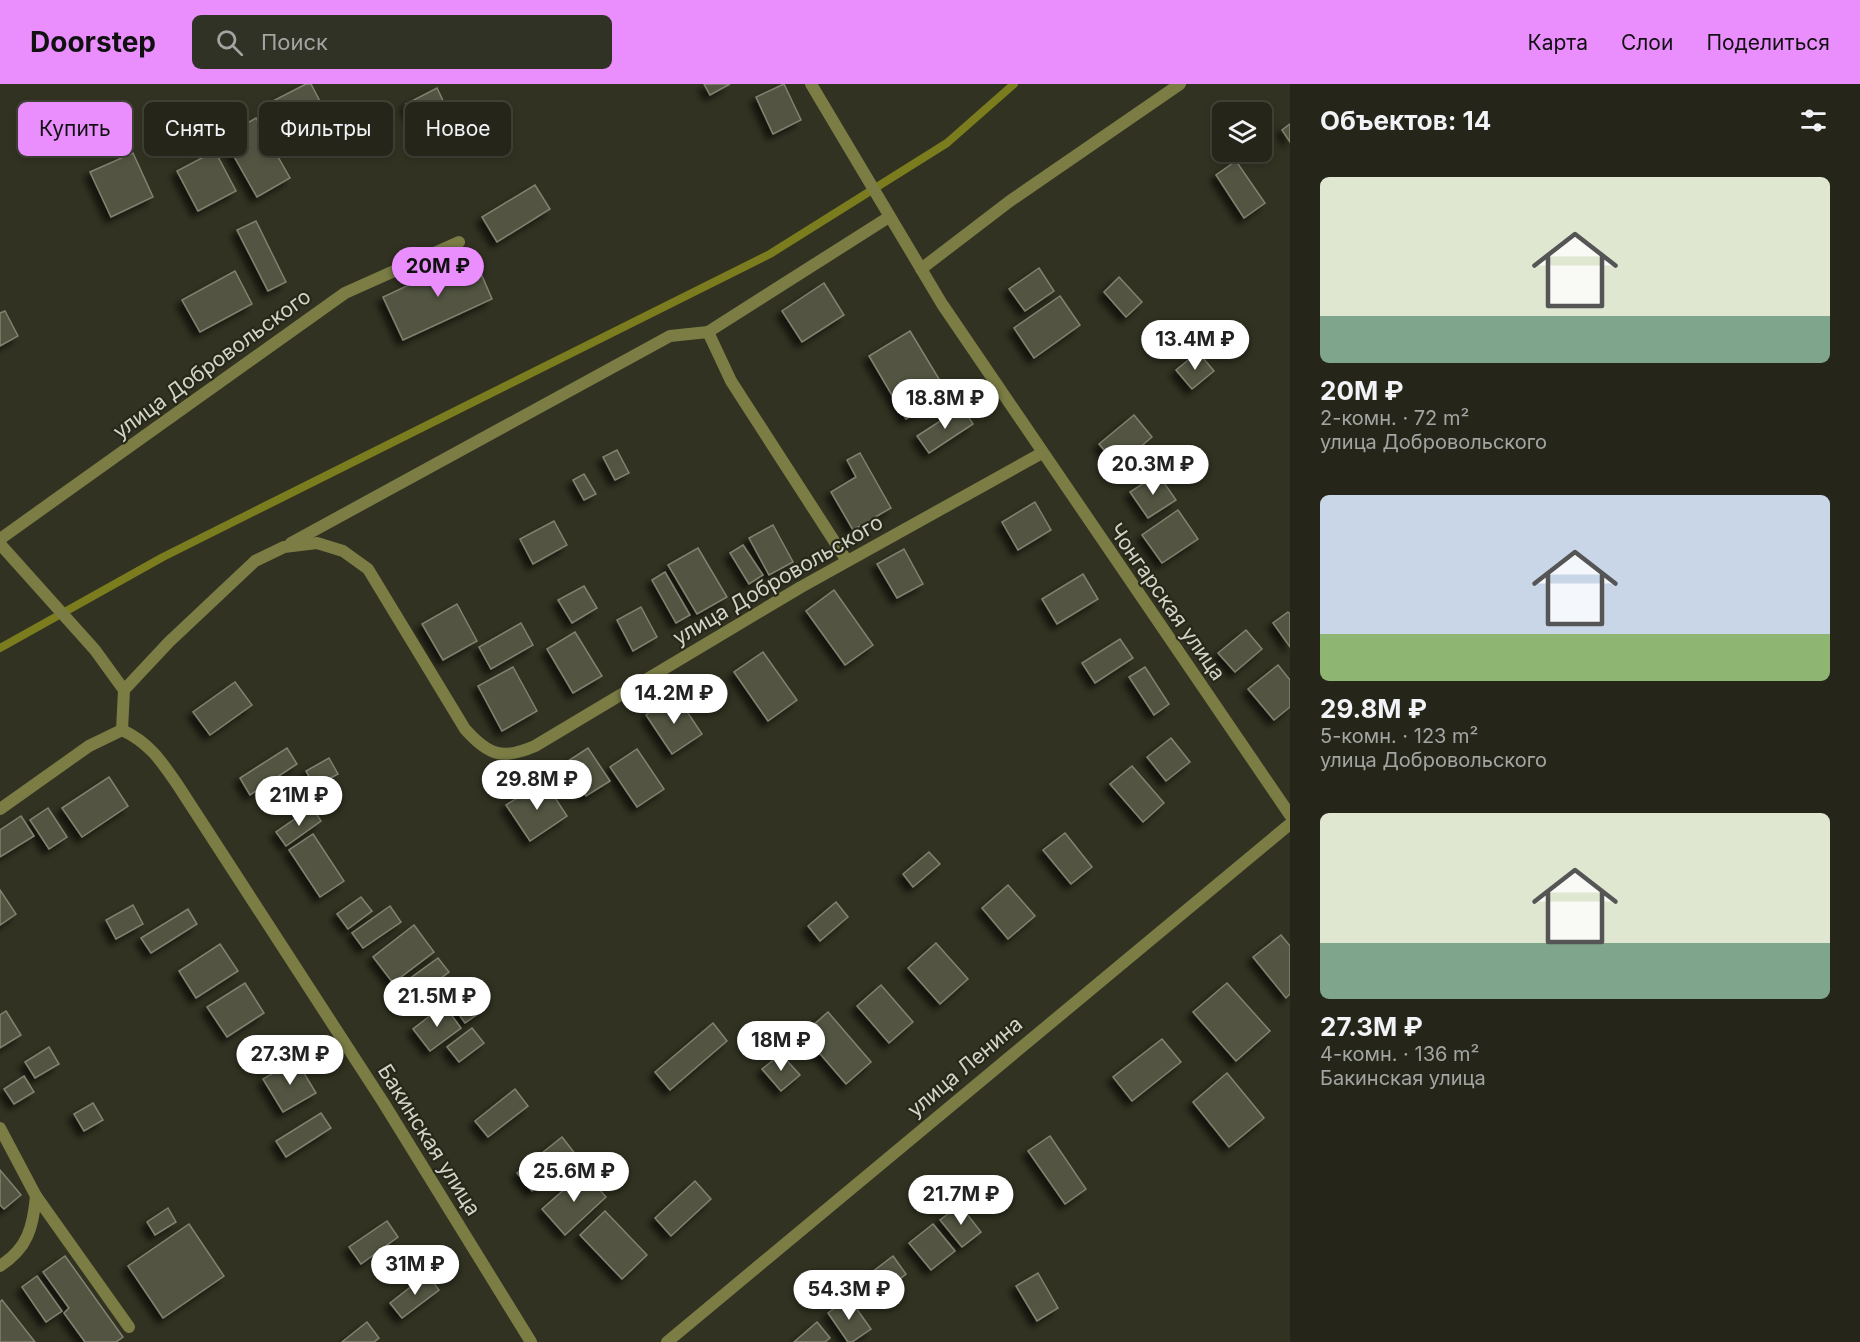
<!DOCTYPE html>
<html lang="ru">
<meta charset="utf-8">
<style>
:root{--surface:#252619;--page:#313226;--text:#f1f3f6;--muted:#a3a5a2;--line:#424338;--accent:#ea8dfd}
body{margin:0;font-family:Inter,sans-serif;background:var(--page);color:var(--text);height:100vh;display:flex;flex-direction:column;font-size:22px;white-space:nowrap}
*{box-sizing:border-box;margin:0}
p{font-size:20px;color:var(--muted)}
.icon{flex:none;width:33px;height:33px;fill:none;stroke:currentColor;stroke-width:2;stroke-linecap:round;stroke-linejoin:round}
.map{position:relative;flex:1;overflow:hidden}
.panel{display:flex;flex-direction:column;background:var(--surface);width:570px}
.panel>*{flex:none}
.top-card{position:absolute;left:18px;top:18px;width:570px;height:54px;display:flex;gap:12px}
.controls{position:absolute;left:1212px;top:18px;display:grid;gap:12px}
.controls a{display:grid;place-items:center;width:60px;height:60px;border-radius:9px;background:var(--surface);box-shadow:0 3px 9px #0003,0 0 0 2px var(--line);font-size:30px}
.price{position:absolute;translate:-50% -51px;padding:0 14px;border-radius:21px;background:#fff;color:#222;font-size:20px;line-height:39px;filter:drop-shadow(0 2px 3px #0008)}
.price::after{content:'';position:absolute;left:50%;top:36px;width:18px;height:14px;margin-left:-9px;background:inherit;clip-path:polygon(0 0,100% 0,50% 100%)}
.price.selected{background:var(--accent);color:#111}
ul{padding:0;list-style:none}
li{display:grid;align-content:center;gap:12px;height:318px;padding:0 30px}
li span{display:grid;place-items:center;height:186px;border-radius:9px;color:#555}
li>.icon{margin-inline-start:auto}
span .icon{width:108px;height:108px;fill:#fffc;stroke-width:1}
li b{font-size:26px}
h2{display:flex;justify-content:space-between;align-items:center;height:72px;padding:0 30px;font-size:26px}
.tag{padding:0 21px;border-radius:9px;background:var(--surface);box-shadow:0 3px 9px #0003,0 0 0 2px var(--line);font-size:21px;line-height:54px}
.tag.selected{background:var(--accent);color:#111}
header{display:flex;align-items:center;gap:36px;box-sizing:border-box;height:84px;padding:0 30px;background:var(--accent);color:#111}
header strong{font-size:28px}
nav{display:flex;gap:33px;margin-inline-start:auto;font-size:21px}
.search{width:420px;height:54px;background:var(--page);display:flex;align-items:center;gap:15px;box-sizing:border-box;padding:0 21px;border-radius:9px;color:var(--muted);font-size:22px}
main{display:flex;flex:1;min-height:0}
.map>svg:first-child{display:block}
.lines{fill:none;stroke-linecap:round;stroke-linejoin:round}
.stream{stroke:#7a7c1d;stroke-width:8}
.building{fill:#525442;stroke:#81826f;stroke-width:1.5;filter:url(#shadow)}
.minor{stroke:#7b7d45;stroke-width:12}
.tertiary{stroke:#7b7d45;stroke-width:12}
.labels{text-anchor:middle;stroke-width:4.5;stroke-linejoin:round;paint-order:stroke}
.street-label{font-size:21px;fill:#d3d4c9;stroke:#272818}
</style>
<header>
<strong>Doorstep</strong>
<div class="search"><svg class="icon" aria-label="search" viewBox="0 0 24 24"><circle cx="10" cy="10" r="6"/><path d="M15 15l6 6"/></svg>Поиск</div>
<nav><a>Карта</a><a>Слои</a><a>Поделиться</a></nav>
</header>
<main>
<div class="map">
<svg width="1290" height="1258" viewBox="0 0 1290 1258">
<defs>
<filter id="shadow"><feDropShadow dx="-5.5" dy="5.5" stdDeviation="3" flood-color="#0009"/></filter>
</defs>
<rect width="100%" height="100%" fill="#313221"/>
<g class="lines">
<path class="stream" d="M 0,564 L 163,473 L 770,170 L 947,59 L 1014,0"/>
</g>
<g class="building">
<path d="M 306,0 L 311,0 L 327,31 L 285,54 L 267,20 Z"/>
<path d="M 704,0 L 730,0 L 710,11 Z"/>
<path d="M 784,0 L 801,36 L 773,50 L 756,13 Z"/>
<path d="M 437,4 L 448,27 L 417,42 L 406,20 Z"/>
<path d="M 256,34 L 290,94 L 257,113 L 223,53 Z"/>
<path d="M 1290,40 L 1290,58 L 1282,46 Z"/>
<path d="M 215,67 L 236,107 L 198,127 L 177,87 Z"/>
<path d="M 133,69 L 153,113 L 111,133 L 90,88 Z"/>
<path d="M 1236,77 L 1265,119 L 1244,134 L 1216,91 Z"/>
<path d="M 535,101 L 550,125 L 497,158 L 482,133 Z"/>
<path d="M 256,137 L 286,198 L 268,207 L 237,146 Z"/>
<path d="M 473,171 L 492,215 L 403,256 L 383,213 Z"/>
<path d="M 1039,184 L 1054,207 L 1025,227 L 1009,205 Z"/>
<path d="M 235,187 L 252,220 L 200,248 L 182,216 Z"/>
<path d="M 1119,193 L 1142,218 L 1126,233 L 1104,208 Z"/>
<path d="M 824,199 L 844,231 L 802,258 L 782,227 Z"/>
<path d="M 1060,212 L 1080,241 L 1034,274 L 1014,244 Z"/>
<path d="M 5,227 L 18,252 L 0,262 L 0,229 Z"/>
<path d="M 910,247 L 948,310 L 906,335 L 869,272 Z"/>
<path d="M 1198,268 L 1214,287 L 1192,305 L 1176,286 Z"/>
<path d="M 962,323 L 973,340 L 929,369 L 917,352 Z"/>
<path d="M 1134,331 L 1152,353 L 1118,382 L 1099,360 Z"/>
<path d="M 617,366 L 629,389 L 615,396 L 603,373 Z"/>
<path d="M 860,369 L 891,424 L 853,446 L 831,408 L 856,393 L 847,376 Z"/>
<path d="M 584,390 L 596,410 L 584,416 L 573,396 Z"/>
<path d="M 1158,390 L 1176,416 L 1148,434 L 1130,408 Z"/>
<path d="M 1035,418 L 1051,446 L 1018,466 L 1002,438 Z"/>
<path d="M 1178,426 L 1198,455 L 1162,479 L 1142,451 Z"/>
<path d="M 554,437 L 567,461 L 533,480 L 520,455 Z"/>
<path d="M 773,441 L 793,478 L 769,491 L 749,454 Z"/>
<path d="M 743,461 L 763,491 L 749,500 L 730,469 Z"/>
<path d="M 698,464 L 727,513 L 697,530 L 668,481 Z"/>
<path d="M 904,465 L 923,500 L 897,514 L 877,480 Z"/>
<path d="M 665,488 L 690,531 L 676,539 L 652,496 Z"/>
<path d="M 1083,490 L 1098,515 L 1057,540 L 1042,515 Z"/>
<path d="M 584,502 L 597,524 L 572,539 L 558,516 Z"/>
<path d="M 834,506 L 873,561 L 845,581 L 806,527 Z"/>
<path d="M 457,520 L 477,557 L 443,576 L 422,540 Z"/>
<path d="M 641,523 L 657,553 L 633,567 L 617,536 Z"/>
<path d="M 1288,528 L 1290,530 L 1290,563 L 1273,539 Z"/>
<path d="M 521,539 L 533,561 L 491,585 L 479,563 Z"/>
<path d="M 1246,546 L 1262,565 L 1235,588 L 1218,569 Z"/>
<path d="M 575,548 L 602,592 L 573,609 L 547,565 Z"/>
<path d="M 1120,555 L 1133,574 L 1095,599 L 1082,579 Z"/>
<path d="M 763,568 L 797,616 L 768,637 L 734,588 Z"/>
<path d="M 1278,581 L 1290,596 L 1290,623 L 1274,636 L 1248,605 Z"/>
<path d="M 513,583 L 537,627 L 502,647 L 478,602 Z"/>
<path d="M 1145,583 L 1169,620 L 1154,631 L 1129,593 Z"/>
<path d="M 235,598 L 252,621 L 210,651 L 193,628 Z"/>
<path d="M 676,611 L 702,650 L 672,670 L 646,631 Z"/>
<path d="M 1171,654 L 1190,678 L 1166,697 L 1147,673 Z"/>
<path d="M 287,664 L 297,680 L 250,711 L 240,694 Z"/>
<path d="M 588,664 L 610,697 L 586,712 L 565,679 Z"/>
<path d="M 637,665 L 664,705 L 637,723 L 610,683 Z"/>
<path d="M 329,674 L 338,690 L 315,703 L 306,687 Z"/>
<path d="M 1132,682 L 1164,719 L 1143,738 L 1110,700 Z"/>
<path d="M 109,693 L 128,722 L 82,753 L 62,724 Z"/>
<path d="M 544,697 L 567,732 L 530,757 L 506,721 Z"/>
<path d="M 312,723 L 321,737 L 286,762 L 276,748 Z"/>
<path d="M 48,724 L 67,753 L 49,765 L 30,736 Z"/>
<path d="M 21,732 L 34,752 L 0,773 L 0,746 Z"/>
<path d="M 1065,749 L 1092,783 L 1071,800 L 1043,766 Z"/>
<path d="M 313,750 L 344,797 L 320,813 L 289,766 Z"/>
<path d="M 929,768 L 940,780 L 913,803 L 903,790 Z"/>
<path d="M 1008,801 L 1035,832 L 1008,855 L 982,824 Z"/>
<path d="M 0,806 L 16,830 L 0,841 Z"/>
<path d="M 361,813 L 372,827 L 348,845 L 337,830 Z"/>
<path d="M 836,818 L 848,833 L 820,857 L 808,842 Z"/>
<path d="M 133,821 L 143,840 L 116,855 L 106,836 Z"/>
<path d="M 390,822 L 401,838 L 363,864 L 352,849 Z"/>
<path d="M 188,825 L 197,840 L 151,869 L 141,854 Z"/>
<path d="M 414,841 L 434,868 L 393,899 L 373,873 Z"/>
<path d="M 1281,851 L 1290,862 L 1290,910 L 1286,914 L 1253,873 Z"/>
<path d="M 936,859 L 968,895 L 940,920 L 908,884 Z"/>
<path d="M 220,860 L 238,887 L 196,914 L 179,887 Z"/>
<path d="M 438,874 L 449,888 L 401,924 L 390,909 Z"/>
<path d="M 245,899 L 264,929 L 227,953 L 207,923 Z"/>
<path d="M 1227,899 L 1270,947 L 1236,977 L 1193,928 Z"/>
<path d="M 881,901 L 913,938 L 889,959 L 857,922 Z"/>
<path d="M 466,903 L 482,927 L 465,939 L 448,915 Z"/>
<path d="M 444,921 L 461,944 L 430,967 L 413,945 Z"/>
<path d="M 6,927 L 21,951 L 0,964 L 0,931 Z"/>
<path d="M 828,928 L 871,978 L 846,1000 L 803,950 Z"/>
<path d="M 713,939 L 727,957 L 670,1006 L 655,988 Z"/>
<path d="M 472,944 L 484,959 L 459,978 L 447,963 Z"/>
<path d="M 1162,955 L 1181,978 L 1132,1017 L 1113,993 Z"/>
<path d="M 49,963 L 59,980 L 35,994 L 25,978 Z"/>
<path d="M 781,970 L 800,991 L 781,1007 L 762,985 Z"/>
<path d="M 296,976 L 316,1009 L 283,1028 L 263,995 Z"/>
<path d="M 1227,989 L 1264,1034 L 1229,1063 L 1193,1018 Z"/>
<path d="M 24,992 L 34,1008 L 14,1020 L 4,1005 Z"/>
<path d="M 515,1005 L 528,1022 L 488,1053 L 475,1037 Z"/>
<path d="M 93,1019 L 103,1036 L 84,1047 L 74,1030 Z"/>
<path d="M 321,1029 L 331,1044 L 286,1073 L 276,1057 Z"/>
<path d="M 1050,1052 L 1086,1105 L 1065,1120 L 1028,1067 Z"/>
<path d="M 562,1053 L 576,1071 L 532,1107 L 517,1089 Z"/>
<path d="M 0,1086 L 21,1111 L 4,1125 L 0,1121 Z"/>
<path d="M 584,1088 L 606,1113 L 565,1151 L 542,1125 Z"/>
<path d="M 695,1097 L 711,1115 L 671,1152 L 655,1134 Z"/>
<path d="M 960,1121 L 981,1148 L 962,1163 L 940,1136 Z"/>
<path d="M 168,1124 L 176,1138 L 155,1151 L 147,1138 Z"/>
<path d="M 605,1127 L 647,1171 L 622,1195 L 580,1151 Z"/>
<path d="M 387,1137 L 398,1153 L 361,1180 L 349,1163 Z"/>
<path d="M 189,1140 L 224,1192 L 163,1234 L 128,1182 Z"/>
<path d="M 933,1140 L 955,1167 L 931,1186 L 909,1159 Z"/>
<path d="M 65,1172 L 123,1253 L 116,1258 L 85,1258 L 64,1229 L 69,1224 L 43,1188 Z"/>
<path d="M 893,1172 L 906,1190 L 881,1210 L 867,1192 Z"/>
<path d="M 1038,1189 L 1058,1224 L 1037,1237 L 1016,1202 Z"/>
<path d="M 427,1190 L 439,1206 L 402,1234 L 390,1219 Z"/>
<path d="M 37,1192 L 62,1227 L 46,1238 L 22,1203 Z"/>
<path d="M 849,1214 L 871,1245 L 852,1258 L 848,1258 L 828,1229 Z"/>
<path d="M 2,1216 L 35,1258 L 0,1258 L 0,1218 Z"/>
<path d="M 367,1238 L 379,1254 L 374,1258 L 342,1258 Z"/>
<path d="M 817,1238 L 830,1254 L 825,1258 L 794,1258 Z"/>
</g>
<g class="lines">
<g class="minor">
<path d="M 811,0 L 942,220 L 1290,731"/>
<path d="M 921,185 L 1010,117 L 1180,0"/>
<path d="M 0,455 L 345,209 L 459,158"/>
<path d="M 291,459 L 670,252 L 708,248"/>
<path d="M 0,460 L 95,566 L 124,606 L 122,646"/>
<path d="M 847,477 L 731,297 L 708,248 L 889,133"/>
<path d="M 124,606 L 169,558 L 255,477 L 284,463 L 317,459 L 343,467 L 368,485 L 465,645 C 489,672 503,676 535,662 L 801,503 L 1042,369"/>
<path d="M 122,646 C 150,659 162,678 179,703 L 383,1018 L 531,1258"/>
<path d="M 0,725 L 89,662 L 122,646"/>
<path d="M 0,1044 L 36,1112 L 129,1243"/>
<path d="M 0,1182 C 28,1164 33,1143 36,1112"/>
</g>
<path class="tertiary" d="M 667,1258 L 1290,740"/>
</g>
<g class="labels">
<g class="street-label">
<text transform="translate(212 280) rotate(-36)" y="7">улица Добровольского</text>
<text transform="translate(778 496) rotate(-30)" y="7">улица Добровольского</text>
<text transform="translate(1167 518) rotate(55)" y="7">Чонгарская улица</text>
<text transform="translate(965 983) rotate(-40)" y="7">улица Ленина</text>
<text transform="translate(429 1056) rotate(58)" y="7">Бакинская улица</text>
</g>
</g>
</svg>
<div class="controls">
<a><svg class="icon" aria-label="layers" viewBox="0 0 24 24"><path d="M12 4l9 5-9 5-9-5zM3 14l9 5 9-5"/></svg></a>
</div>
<b class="price selected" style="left:438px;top:214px">20M ₽</b>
<b class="price" style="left:1195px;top:287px">13.4M ₽</b>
<b class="price" style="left:945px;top:346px">18.8M ₽</b>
<b class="price" style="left:1153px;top:412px">20.3M ₽</b>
<b class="price" style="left:674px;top:641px">14.2M ₽</b>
<b class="price" style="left:537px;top:727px">29.8M ₽</b>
<b class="price" style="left:299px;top:743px">21M ₽</b>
<b class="price" style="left:437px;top:944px">21.5M ₽</b>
<b class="price" style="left:781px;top:988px">18M ₽</b>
<b class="price" style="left:290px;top:1002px">27.3M ₽</b>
<b class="price" style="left:574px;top:1119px">25.6M ₽</b>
<b class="price" style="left:961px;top:1142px">21.7M ₽</b>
<b class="price" style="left:415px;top:1212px">31M ₽</b>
<b class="price" style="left:849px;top:1237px">54.3M ₽</b>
<div class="top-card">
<a class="tag selected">Купить</a>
<a class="tag">Снять</a>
<a class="tag">Фильтры</a>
<a class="tag">Новое</a>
</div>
</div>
<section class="panel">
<h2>Объектов: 14<svg class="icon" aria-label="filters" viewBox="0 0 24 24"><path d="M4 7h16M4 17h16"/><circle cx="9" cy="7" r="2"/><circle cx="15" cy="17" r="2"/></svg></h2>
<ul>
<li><span style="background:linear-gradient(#dfe7d0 75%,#7fa58c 0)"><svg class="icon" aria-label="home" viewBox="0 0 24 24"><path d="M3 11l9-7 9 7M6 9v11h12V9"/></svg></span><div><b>20M ₽</b><p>2-комн. · 72 m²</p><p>улица Добровольского</p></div></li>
<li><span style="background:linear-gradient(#c9d6e8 75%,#8fb573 0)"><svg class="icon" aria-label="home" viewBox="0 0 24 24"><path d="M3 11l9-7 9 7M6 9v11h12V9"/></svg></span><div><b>29.8M ₽</b><p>5-комн. · 123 m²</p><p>улица Добровольского</p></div></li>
<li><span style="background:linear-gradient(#dfe7d0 70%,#7fa58c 0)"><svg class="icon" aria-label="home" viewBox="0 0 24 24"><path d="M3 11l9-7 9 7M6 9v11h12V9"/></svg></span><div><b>27.3M ₽</b><p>4-комн. · 136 m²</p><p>Бакинская улица</p></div></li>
</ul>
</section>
</main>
